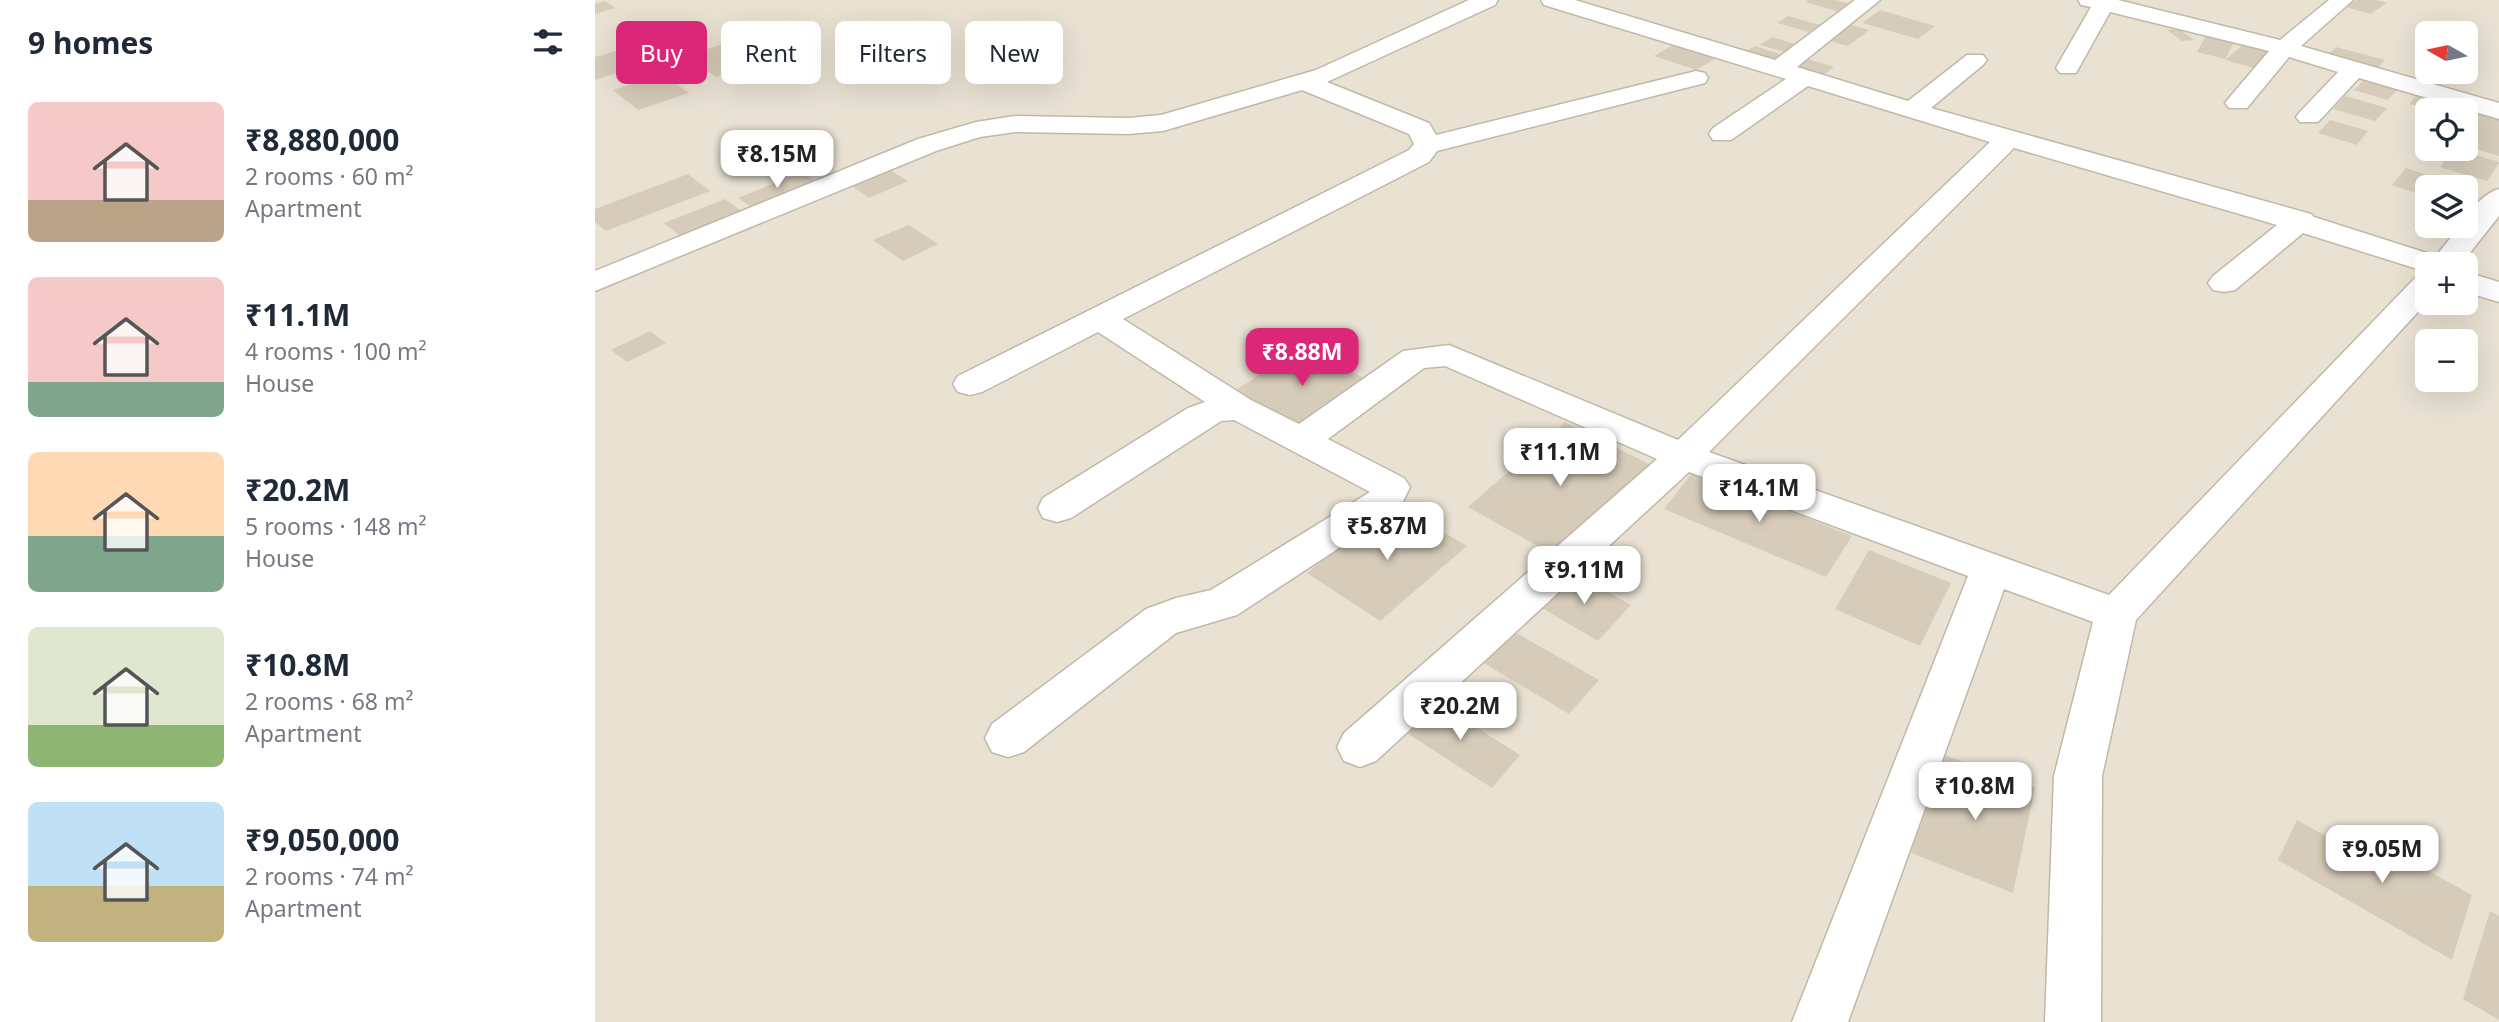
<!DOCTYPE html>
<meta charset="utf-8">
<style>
:root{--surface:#fff;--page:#f2f2f3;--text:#1f2937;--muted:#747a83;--accent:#db2777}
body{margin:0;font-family:"Noto Sans",sans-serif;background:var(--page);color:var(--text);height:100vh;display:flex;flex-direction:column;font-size:26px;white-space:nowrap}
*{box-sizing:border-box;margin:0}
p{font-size:23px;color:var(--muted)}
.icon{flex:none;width:38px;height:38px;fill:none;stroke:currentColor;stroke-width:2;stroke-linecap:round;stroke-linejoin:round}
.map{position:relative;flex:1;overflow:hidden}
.sheet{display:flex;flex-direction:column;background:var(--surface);width:595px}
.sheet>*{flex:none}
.guide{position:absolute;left:21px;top:21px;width:665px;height:63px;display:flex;gap:14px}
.needle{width:46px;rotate:279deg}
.tools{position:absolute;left:1820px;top:21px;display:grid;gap:14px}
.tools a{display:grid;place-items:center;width:63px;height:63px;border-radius:10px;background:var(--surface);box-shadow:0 7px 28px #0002;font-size:35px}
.price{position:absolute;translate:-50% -60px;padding:0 16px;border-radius:14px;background:#fff;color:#222;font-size:23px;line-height:46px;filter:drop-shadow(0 2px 4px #0008)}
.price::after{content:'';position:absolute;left:50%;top:42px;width:21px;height:16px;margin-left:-10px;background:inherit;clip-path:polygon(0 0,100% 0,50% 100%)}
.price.current{background:var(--accent);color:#fff}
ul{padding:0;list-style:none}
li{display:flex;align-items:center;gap:21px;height:175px;padding:0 28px}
li span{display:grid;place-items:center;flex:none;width:196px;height:140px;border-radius:10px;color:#555}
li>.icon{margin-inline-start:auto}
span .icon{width:84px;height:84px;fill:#fffc;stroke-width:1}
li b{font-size:30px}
h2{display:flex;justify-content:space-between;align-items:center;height:84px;padding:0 28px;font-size:30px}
.tag{padding:0 24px;border-radius:10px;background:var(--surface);box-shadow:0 7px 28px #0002;font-size:24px;line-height:63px}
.tag.current{background:var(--accent);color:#fff}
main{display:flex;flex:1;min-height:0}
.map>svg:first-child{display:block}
.residential{fill:#e9e2d3;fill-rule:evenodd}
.building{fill:#d7ccba}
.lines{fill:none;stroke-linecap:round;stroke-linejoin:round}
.minor-casing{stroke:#c1b8a7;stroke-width:3}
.minor{fill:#fff;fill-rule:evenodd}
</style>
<main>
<section class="sheet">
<h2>9 homes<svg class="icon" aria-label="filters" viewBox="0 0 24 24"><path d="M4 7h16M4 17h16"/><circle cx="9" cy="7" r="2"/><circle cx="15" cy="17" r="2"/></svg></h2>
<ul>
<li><span style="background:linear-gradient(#f6c9c9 70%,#b9a48a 0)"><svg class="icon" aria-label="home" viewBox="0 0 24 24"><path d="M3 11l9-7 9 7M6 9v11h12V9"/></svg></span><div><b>₹8,880,000</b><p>2 rooms · 60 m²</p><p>Apartment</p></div></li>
<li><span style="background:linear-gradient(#f6c9c9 75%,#7fa58c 0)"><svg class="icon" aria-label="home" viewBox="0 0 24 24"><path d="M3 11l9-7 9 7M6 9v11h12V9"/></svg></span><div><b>₹11.1M</b><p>4 rooms · 100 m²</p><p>House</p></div></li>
<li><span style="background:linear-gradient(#ffd9b3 60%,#7fa58c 0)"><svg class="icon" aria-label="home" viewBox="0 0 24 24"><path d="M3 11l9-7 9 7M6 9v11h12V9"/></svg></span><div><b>₹20.2M</b><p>5 rooms · 148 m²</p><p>House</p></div></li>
<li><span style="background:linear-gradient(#dfe7d0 70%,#8fb573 0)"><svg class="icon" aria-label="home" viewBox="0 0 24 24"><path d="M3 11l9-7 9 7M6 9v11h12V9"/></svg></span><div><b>₹10.8M</b><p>2 rooms · 68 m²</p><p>Apartment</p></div></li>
<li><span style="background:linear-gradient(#bfe0f5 60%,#c2b280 0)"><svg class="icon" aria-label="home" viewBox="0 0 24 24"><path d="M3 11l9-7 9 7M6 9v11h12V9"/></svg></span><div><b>₹9,050,000</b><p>2 rooms · 74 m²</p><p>Apartment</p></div></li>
</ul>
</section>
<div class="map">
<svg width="1904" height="1022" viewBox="0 0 1904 1022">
<rect width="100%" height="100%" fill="#f5f0e6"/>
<path class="residential" d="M 0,0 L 1904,0 L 1904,1022 L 0,1022 ZM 1832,33 L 1871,33 L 1871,72 L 1832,72 ZM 1832,110 L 1871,110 L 1871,149 L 1832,149 ZM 1832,187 L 1871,187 L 1871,226 L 1832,226 ZM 1832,264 L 1871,264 L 1871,303 L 1832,303 ZM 1832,341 L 1871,341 L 1871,380 L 1832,380 Z"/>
<g class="building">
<path d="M 1213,0 L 1241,0 L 1259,5 L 1248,13 L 1210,2 Z"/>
<path d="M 1762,0 L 1782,0 L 1792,3 L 1775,14 L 1751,7 Z"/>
<path d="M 10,1 L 20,8 L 0,14 L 0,4 Z"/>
<path d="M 1285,10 L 1340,26 L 1323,39 L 1267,23 Z"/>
<path d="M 1193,16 L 1225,25 L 1214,32 L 1182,23 Z"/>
<path d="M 1257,25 L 1274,30 L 1253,46 L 1235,41 Z"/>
<path d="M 191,28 L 201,34 L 197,35 L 215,42 L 173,58 L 148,43 Z"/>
<path d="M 1584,29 L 1599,40 L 1587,41 L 1572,30 Z"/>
<path d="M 1612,34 L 1640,40 L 1630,59 L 1602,52 Z"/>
<path d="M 1177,37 L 1200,44 L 1189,52 L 1165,45 Z"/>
<path d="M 1083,42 L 1126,55 L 1101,70 L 1059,56 Z"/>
<path d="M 1650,43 L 1679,51 L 1659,68 L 1630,60 Z"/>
<path d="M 128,44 L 160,65 L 121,77 L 90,56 Z"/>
<path d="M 1160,46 L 1190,56 L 1177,63 L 1148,53 Z"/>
<path d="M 1741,47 L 1790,60 L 1780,71 L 1730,57 Z"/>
<path d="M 28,49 L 49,64 L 0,80 L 0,57 Z"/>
<path d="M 1213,59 L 1239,67 L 1225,77 L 1199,69 Z"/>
<path d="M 68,74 L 94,93 L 43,110 L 18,90 Z"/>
<path d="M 1768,81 L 1802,90 L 1793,100 L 1759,90 Z"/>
<path d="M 1824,93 L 1863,104 L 1858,110 L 1835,110 L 1814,104 Z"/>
<path d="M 1750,96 L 1792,108 L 1780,121 L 1738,109 Z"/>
<path d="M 1871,109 L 1904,118 L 1904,156 L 1871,146 Z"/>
<path d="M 1735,120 L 1773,131 L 1762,145 L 1723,133 Z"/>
<path d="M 1859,149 L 1904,162 L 1904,163 L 1892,181 L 1845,167 Z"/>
<path d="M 292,168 L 313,181 L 274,198 L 254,184 Z"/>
<path d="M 1811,168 L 1870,187 L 1832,187 L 1832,197 L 1797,185 Z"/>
<path d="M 207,172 L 222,182 L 158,208 L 143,198 Z"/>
<path d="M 93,174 L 115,191 L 11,231 L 0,222 L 0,209 Z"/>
<path d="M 130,199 L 149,213 L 88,238 L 69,223 Z"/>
<path d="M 314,225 L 343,244 L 308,261 L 278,240 Z"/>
<path d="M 55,331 L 71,343 L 32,362 L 16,350 Z"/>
<path d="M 709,345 L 775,382 L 705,431 L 638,392 Z"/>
<path d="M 970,422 L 1056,465 L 962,557 L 873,507 Z"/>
<path d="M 1098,472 L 1257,536 L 1231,577 L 1069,509 Z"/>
<path d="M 800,504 L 872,546 L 785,621 L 712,573 Z"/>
<path d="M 1274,550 L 1356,583 L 1325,646 L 1240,609 Z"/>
<path d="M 976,571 L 1036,605 L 1003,641 L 942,605 Z"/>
<path d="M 913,628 L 1004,680 L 974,714 L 882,659 Z"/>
<path d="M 833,697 L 925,755 L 897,788 L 804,728 Z"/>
<path d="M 1344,753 L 1440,788 L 1418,893 L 1316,853 Z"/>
<path d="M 1702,820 L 1744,843 L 1751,826 L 1877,895 L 1857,960 L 1683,860 Z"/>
<path d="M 1895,911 L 1904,916 L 1904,1020 L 1868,999 Z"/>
</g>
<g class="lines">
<g class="minor-casing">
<g id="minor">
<path d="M 874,0 L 903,0 L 900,5 L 732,82 L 834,123 L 841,135 L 1101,71 L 1110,73 L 1113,78 L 1110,83 L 842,151 L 834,162 L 528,319 L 656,400 L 704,424 L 808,351 L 854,345 L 1083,440 L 1395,142 L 1213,86 L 1136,140 L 1118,140 L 1114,134 L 1118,128 L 1191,79 L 949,5 L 946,0 L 980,0 L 1180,60 L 1260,0 L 1285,0 L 1202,67 L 1313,101 L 1372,55 L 1388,55 L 1392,60 L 1388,65 L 1336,108 L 1716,214 L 1719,217 L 1841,256 L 1865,226 L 1871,226 C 1871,211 1891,192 1904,189 L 1904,216 L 1866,264 L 1832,264 L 1832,272 L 1708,233 L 1640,290 L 1629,292 L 1618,290 L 1613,283 L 1618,276 L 1682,225 L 1419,148 L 1114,452 L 1514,595 L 1821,277 L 1832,275 L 1832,302 L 1541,620 L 1507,776 L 1506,1022 L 1450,1022 L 1459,776 L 1498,622 L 1409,589 L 1253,1022 L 1197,1022 L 1373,576 L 1094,472 L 781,761 L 765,767 L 749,761 L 742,747 L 749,733 L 1062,459 L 850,366 L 829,368 L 733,439 L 809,478 L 815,487 L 805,508 L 642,615 L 581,633 L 429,752 L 413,757 L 397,752 L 390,738 L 397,724 L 551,609 L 581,598 L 616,590 L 775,492 L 639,420 L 626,421 L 476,518 L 462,522 L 448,518 L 443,508 L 448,498 L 593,408 L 610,402 L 503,332 L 387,392 L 375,395 L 363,392 L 358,384 L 363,376 L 814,150 L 819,144 L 814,134 L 707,90 L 568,131 L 533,134 L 420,132 L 385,137 L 341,151 L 0,291 L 0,271 L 323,139 L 381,122 L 420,116 L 533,118 L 566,115 L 721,70 Z"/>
<path d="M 1483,0 L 1523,0 L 1685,40 L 1734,0 L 1758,0 L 1706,46 L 1904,103 L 1904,119 L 1764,78 L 1723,122 L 1705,122 L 1701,117 L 1705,112 L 1743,72 L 1694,57 L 1652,108 L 1634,108 L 1630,103 L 1634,98 L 1674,51 L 1515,12 L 1481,73 L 1465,73 L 1461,68 L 1496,7 L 1486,5 Z"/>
<path d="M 1871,272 L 1904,282 L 1904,302 L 1871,292 Z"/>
</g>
</g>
<use href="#minor" class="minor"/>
</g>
</svg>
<div class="tools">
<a><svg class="needle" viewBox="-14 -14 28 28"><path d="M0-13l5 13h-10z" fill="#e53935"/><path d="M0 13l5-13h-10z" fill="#747a83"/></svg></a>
<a><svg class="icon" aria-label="locate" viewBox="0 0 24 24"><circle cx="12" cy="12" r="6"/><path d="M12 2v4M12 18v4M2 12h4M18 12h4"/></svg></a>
<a><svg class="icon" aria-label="layers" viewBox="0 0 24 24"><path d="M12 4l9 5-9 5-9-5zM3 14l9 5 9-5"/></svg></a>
<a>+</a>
<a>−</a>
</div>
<b class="price" style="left:182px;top:190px">₹8.15M</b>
<b class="price current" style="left:707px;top:388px">₹8.88M</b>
<b class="price" style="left:965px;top:488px">₹11.1M</b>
<b class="price" style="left:1164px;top:524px">₹14.1M</b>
<b class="price" style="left:792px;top:562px">₹5.87M</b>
<b class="price" style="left:989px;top:606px">₹9.11M</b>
<b class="price" style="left:865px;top:742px">₹20.2M</b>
<b class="price" style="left:1380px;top:822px">₹10.8M</b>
<b class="price" style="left:1787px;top:885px">₹9.05M</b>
<div class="guide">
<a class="tag current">Buy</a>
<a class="tag">Rent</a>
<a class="tag">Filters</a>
<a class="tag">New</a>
</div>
</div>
</main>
